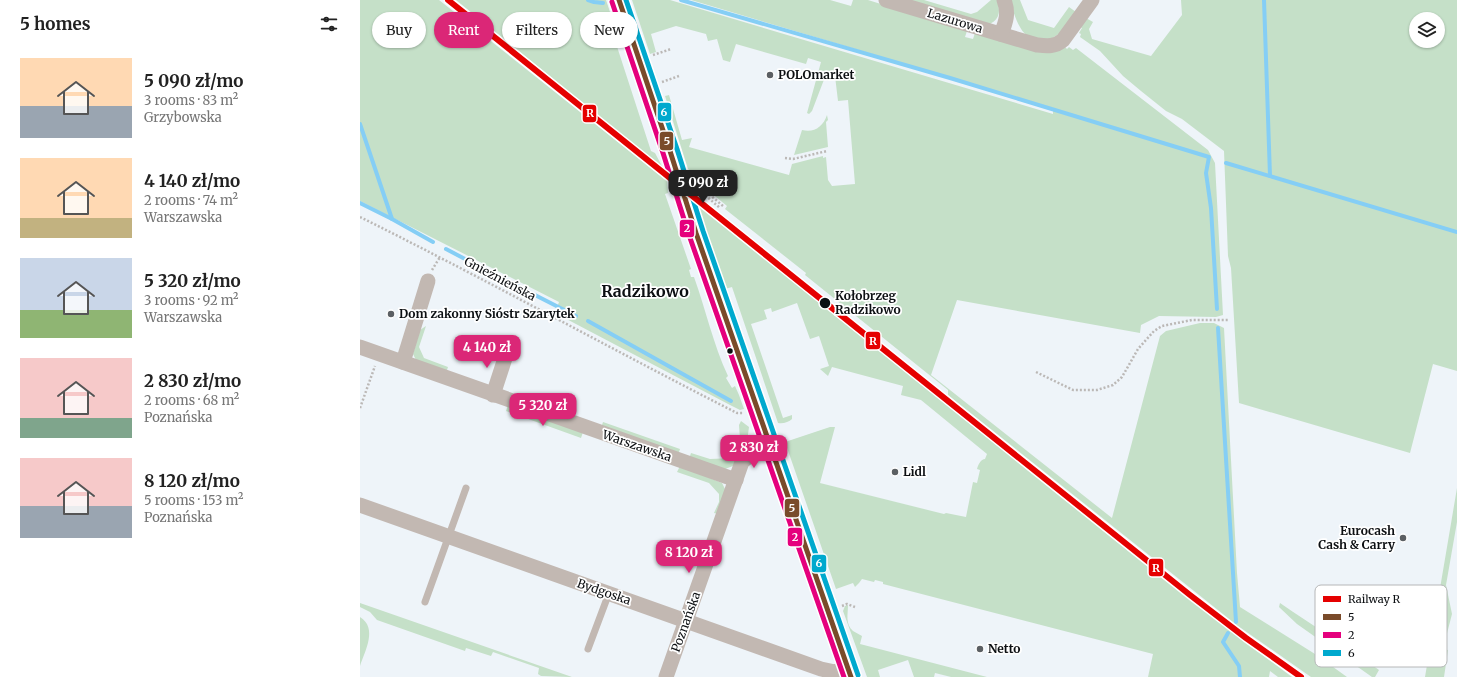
<!DOCTYPE html>
<meta charset="utf-8">
<style>
:root{--surface:#fff;--page:#f2f2f2;--text:#222;--muted:#767676;--accent:#db2777}
body{margin:0;font-family:Merriweather,serif;background:var(--page);color:var(--text);height:100vh;display:flex;flex-direction:column;font-size:15px;white-space:nowrap}
*{box-sizing:border-box;margin:0}
p{font-size:13px;color:var(--muted)}
.icon{flex:none;width:22px;height:22px;fill:none;stroke:currentColor;stroke-width:2;stroke-linecap:round;stroke-linejoin:round}
.map{position:relative;flex:1;overflow:hidden}
.details{display:flex;flex-direction:column;background:var(--surface);width:360px}
.details>*{flex:none}
.guide{position:absolute;left:12px;top:12px;width:380px;height:36px;display:flex;gap:8px}
.controls{position:absolute;left:1049px;top:12px;display:grid;gap:8px}
.controls a{display:grid;place-items:center;width:36px;height:36px;border-radius:50%;background:var(--surface);box-shadow:0 1px 3px #0004;font-size:20px}
.price{position:absolute;translate:-50% -34px;padding:0 9px;border-radius:8px;background:var(--accent);color:#fff;font-size:13px;line-height:26px;filter:drop-shadow(0 1px 2px #0008)}
.price::after{content:'';position:absolute;left:50%;top:24px;width:12px;height:9px;margin-left:-6px;background:inherit;clip-path:polygon(0 0,100% 0,50% 100%)}
.price.selected{background:#222;color:#fff}
ul{padding:0;list-style:none}
li{display:flex;align-items:center;gap:12px;height:100px;padding:0 20px}
li span{display:grid;place-items:center;flex:none;width:112px;height:80px;border-radius:0px;color:#555}
li>.icon{margin-inline-start:auto}
span .icon{width:48px;height:48px;fill:#fffc;stroke-width:1}
li b{font-size:17px}
h2{display:flex;justify-content:space-between;align-items:center;height:48px;padding:0 20px;font-size:17px}
.chip{padding:0 14px;border-radius:18px;background:var(--surface);box-shadow:0 1px 3px #0004;font-size:14px;line-height:36px}
.chip.selected{background:var(--accent);color:#fff}
main{display:flex;flex:1;min-height:0}
.map>svg:first-child{display:block}
.green{fill:#c5e0c8;fill-rule:evenodd}
.lines{fill:none;stroke-linecap:round;stroke-linejoin:round}
.stream{stroke:#85cef5;stroke-width:4}
.path{stroke:#bbb8b6;stroke-width:2.5;stroke-dasharray:2 2;stroke-linecap:butt}
.service{stroke:#c2b8b2;stroke-width:7}
.minor{stroke:#c2b8b2;stroke-width:15}
.tertiary{stroke:#c2b8b2;stroke-width:19}
.bus-1-casing{stroke:#fff;stroke-width:8}
.bus-2-casing{stroke:#fff;stroke-width:8}
.bus-3-casing{stroke:#fff;stroke-width:8}
.bus-1{stroke:#7a4b2a;stroke-width:5}
.bus-2{stroke:#e5007d;stroke-width:5}
.bus-3{stroke:#00a9ce;stroke-width:5}
.rail-1-casing{stroke:#fff;stroke-width:9}
.rail-1{stroke:#e50000;stroke-width:6}
.poi-dot{fill:#5b5f63;stroke:#fff;stroke-width:1.5}
.stop-dot{fill:#0c0f12;stroke:#fff;stroke-width:1.5}
.labels{text-anchor:middle;stroke-width:3.5;stroke-linejoin:round;paint-order:stroke}
.street-label{font-size:12px;fill:#0c0f12;stroke:#fff}
.poi-label{font-size:12px;font-weight:bold;fill:#0c0f12;stroke:#fff;text-anchor:start}
.stop-label{font-size:12px;font-weight:bold;fill:#0c0f12;stroke:#fff;text-anchor:start}
.district-label{font-size:16px;font-weight:bold;fill:#0c0f12;stroke:#fff}
.key{fill:#fff;stroke:#b6b7b8;stroke-width:1}
.key-label{font-size:11px;fill:#0c0f12}
.line-badge{stroke:#fff;stroke-width:1.5}
.badge-label{font-size:11px;text-anchor:middle;font-weight:bold;fill:#fff}
</style>
<main>
<section class="details">
<h2>5 homes<svg class="icon" aria-label="filters" viewBox="0 0 24 24"><path d="M4 7h16M4 17h16"/><circle cx="9" cy="7" r="2"/><circle cx="15" cy="17" r="2"/></svg></h2>
<ul>
<li><span style="background:linear-gradient(#ffd9b3 60%,#9aa5b1 0)"><svg class="icon" aria-label="home" viewBox="0 0 24 24"><path d="M3 11l9-7 9 7M6 9v11h12V9"/></svg></span><div><b>5 090 zł/mo</b><p>3 rooms · 83 m²</p><p>Grzybowska</p></div></li>
<li><span style="background:linear-gradient(#ffd9b3 75%,#c2b280 0)"><svg class="icon" aria-label="home" viewBox="0 0 24 24"><path d="M3 11l9-7 9 7M6 9v11h12V9"/></svg></span><div><b>4 140 zł/mo</b><p>2 rooms · 74 m²</p><p>Warszawska</p></div></li>
<li><span style="background:linear-gradient(#c9d6e8 65%,#8fb573 0)"><svg class="icon" aria-label="home" viewBox="0 0 24 24"><path d="M3 11l9-7 9 7M6 9v11h12V9"/></svg></span><div><b>5 320 zł/mo</b><p>3 rooms · 92 m²</p><p>Warszawska</p></div></li>
<li><span style="background:linear-gradient(#f6c9c9 75%,#7fa58c 0)"><svg class="icon" aria-label="home" viewBox="0 0 24 24"><path d="M3 11l9-7 9 7M6 9v11h12V9"/></svg></span><div><b>2 830 zł/mo</b><p>2 rooms · 68 m²</p><p>Poznańska</p></div></li>
<li><span style="background:linear-gradient(#f6c9c9 60%,#9aa5b1 0)"><svg class="icon" aria-label="home" viewBox="0 0 24 24"><path d="M3 11l9-7 9 7M6 9v11h12V9"/></svg></span><div><b>8 120 zł/mo</b><p>5 rooms · 153 m²</p><p>Poznańska</p></div></li>
</ul>
</section>
<div class="map">
<svg width="1097" height="677" viewBox="0 0 1097 677">
<rect width="100%" height="100%" fill="#eef4f9"/>
<g class="green">
<path d="M 0,0 L 79,0 L 307,181 L 308,193 L 305,194 L 331,269 L 329,270 L 331,277 L 334,277 C 346,310 353,344 368,376 L 366,378 L 372,388 L 375,386 L 379,395 L 384,409 L 380,410 L 370,405 L 195,313 L 199,302 L 0,201 Z"/>
<path d="M 96,0 L 246,0 L 251,15 L 249,22 L 291,151 L 295,153 L 303,168 Z"/>
<path d="M 272,0 L 310,0 L 693,114 L 693,108 L 331,0 L 470,0 L 491,6 L 493,0 L 508,0 L 607,31 L 605,37 L 613,39 L 615,33 L 705,47 L 707,49 L 709,47 L 713,50 L 716,48 L 848,150 L 855,163 L 863,315 L 856,317 L 799,316 L 781,325 L 780,333 L 597,300 L 571,375 L 752,518 L 800,336 L 806,331 L 840,323 L 854,323 L 864,328 L 877,573 L 880,607 L 955,654 L 987,677 L 951,677 L 878,626 L 588,395 L 588,390 L 445,275 L 446,273 L 365,209 L 367,206 L 350,192 L 353,188 L 328,169 L 305,96 L 309,95 L 322,140 L 332,138 L 329,147 L 429,175 L 432,164 L 463,156 L 463,158 L 466,157 L 468,180 L 472,186 L 495,184 L 488,100 L 478,101 L 475,76 L 465,77 L 452,111 L 449,114 L 447,113 L 461,62 L 448,58 L 446,64 L 376,44 L 370,62 L 363,60 L 357,39 L 348,41 L 346,34 L 316,26 L 291,34 L 296,52 L 290,54 Z"/>
<path d="M 546,0 L 564,0 L 611,14 L 617,12 L 631,0 L 637,0 C 640,10 641,18 630,24 Z"/>
<path d="M 649,0 L 660,0 L 668,20 L 694,28 L 709,7 L 716,12 L 702,32 L 689,40 C 682,38 673,38 667,35 C 658,30 653,9 649,0 Z"/>
<path d="M 821,0 L 1097,0 L 1097,371 L 1073,364 L 1050,453 L 879,403 L 871,268 L 868,256 L 864,151 L 822,119 L 806,111 L 781,91 L 763,76 L 740,51 L 720,37 L 721,34 L 719,33 L 722,28 L 720,27 L 726,18 L 733,22 L 729,29 L 732,39 L 791,56 L 822,15 ZM 1056,19 L 1078,19 L 1078,41 L 1056,41 Z"/>
<path d="M 467,115 L 468,120 L 466,122 L 468,147 L 434,155 L 442,130 C 454,133 463,127 467,115 Z"/>
<path d="M 336,204 L 782,562 L 885,642 L 932,677 L 918,677 L 910,671 L 909,677 L 788,677 L 793,654 L 523,584 L 523,582 L 515,580 L 514,582 L 502,579 L 499,583 L 495,587 L 493,583 L 476,589 L 425,442 L 470,427 L 475,427 L 460,483 L 584,514 L 586,513 L 606,517 L 613,482 L 617,483 L 620,470 L 617,469 C 618,465 621,459 625,459 L 627,454 L 561,400 L 541,395 L 543,386 L 472,367 L 468,376 L 460,369 L 469,366 L 459,336 L 450,339 L 437,303 L 412,312 L 411,308 L 404,310 L 407,319 L 391,324 L 423,418 L 432,415 L 432,419 C 429,422 423,424 418,423 L 372,287 L 365,289 L 345,239 Z"/>
<path d="M 66,326 L 59,347 L 64,358 L 88,367 L 86,373 L 56,360 L 53,354 L 60,330 Z"/>
<path d="M 148,405 L 223,432 L 221,438 L 146,411 Z"/>
<path d="M 381,421 L 389,427 L 386,449 L 377,458 L 373,466 L 365,469 L 329,459 L 331,453 L 350,459 L 373,458 L 380,439 L 379,425 Z"/>
<path d="M 243,422 L 320,449 L 318,455 L 241,428 Z"/>
<path d="M 320,466 L 362,483 L 366,491 L 358,514 L 354,513 L 359,502 L 359,494 L 349,483 L 317,472 Z"/>
<path d="M 1097,488 L 1097,522 L 1086,585 L 1092,614 L 1083,649 L 1088,650 L 1084,677 L 1065,677 Z"/>
<path d="M 0,603 L 212,677 L 181,676 L 178,674 L 179,668 L 133,652 L 131,656 L 106,648 L 105,651 L 17,620 L 10,612 L 0,607 Z"/>
<path d="M 920,603 C 953,626 987,646 1019,670 L 1015,677 L 1012,677 L 937,624 L 919,607 Z"/>
<path d="M 488,605 C 488,614 485,624 493,631 C 496,633 499,634 502,636 L 500,644 L 627,677 L 591,677 L 575,673 L 574,677 L 554,677 L 548,660 L 518,670 L 520,677 L 507,677 L 483,611 L 485,606 Z"/>
<path d="M 0,617 C 18,628 5,651 0,666 Z"/>
</g>
<g class="lines">
<g class="stream">
<path d="M 228,0 L 234,2 L 243,3"/>
<path d="M 321,0 L 590,78 L 849,157 L 846,173 L 851,208 L 857,309"/>
<path d="M 904,0 L 910,176"/>
<path d="M 0,124 L 32,219 L 73,242"/>
<path d="M 866,163 L 1097,232"/>
<path d="M 0,203 L 32,219"/>
<path d="M 86,249 L 124,269"/>
<path d="M 132,273 L 216,316"/>
<path d="M 228,321 L 371,401"/>
<path d="M 858,328 L 876,622"/>
<path d="M 868,633 L 863,642 L 879,666 L 880,677"/>
</g>
<g class="path">
<path d="M 293,55 L 311,49"/>
<path d="M 302,82 L 319,76"/>
<path d="M 425,158 L 433,159 L 467,151"/>
<path d="M 337,184 L 363,206"/>
<path d="M 342,188 L 346,196 L 360,208"/>
<path d="M 0,217 C 127,280 251,349 377,413 L 384,413"/>
<path d="M 72,270 L 80,257"/>
<path d="M 676,372 L 713,390 L 737,390 L 753,385 L 762,377 L 778,349 L 794,331 L 802,326 L 832,320 L 868,320"/>
<path d="M 0,408 L 15,366"/>
<path d="M 482,606 L 487,604 L 495,607"/>
</g>
<g class="service">
<path d="M 65,602 L 106,488"/>
<path d="M 228,649 L 249,593"/>
</g>
<g class="minor">
<path d="M 526,0 L 677,45 C 687,46 695,47 703,40 L 732,0"/>
<path d="M 641,34 C 646,22 649,13 644,0"/>
<path d="M 0,347 L 376,480"/>
<path d="M 43,362 L 68,281"/>
<path d="M 133,395 L 147,352"/>
<path d="M 0,505 L 461,669 L 475,672 L 488,668"/>
<path d="M 306,677 L 382,462 L 392,454 L 411,448"/>
</g>
<path class="tertiary" d="M 259,0 L 310,151 L 336,233 L 491,677"/>
<g class="bus-1-casing">
<path id="bus-1" d="M 259,0 L 310,151 L 336,233 L 491,677"/>
</g>
<g class="bus-2-casing">
<path id="bus-2" d="M 252,2 L 303,153 L 329,235 L 484,677"/>
</g>
<g class="bus-3-casing">
<path id="bus-3" d="M 266,0 L 317,149 L 343,231 L 498,675"/>
</g>
<use href="#bus-1" class="bus-1"/>
<use href="#bus-2" class="bus-2"/>
<use href="#bus-3" class="bus-3"/>
<g class="rail-1-casing">
<path id="rail-1" d="M 88,0 L 830,595 L 886,638 L 941,677"/>
</g>
<use href="#rail-1" class="rail-1"/>
</g>
<g class="poi-dot">
<circle cx="410" cy="75" r="4"/>
<circle cx="31" cy="314" r="4"/>
<circle cx="535" cy="472" r="4"/>
<circle cx="1043" cy="538" r="4"/>
<circle cx="620" cy="649" r="4"/>
</g>
<g class="stop-dot">
<circle cx="465" cy="303" r="6"/>
<circle cx="370" cy="351" r="3.5"/>
</g>
<g class="labels">
<g class="street-label">
<text transform="translate(595 21) rotate(17)" y="4">Lazurowa</text>
<text transform="translate(140 279) rotate(28)" y="4">Gnieźnieńska</text>
<text transform="translate(277 446) rotate(19)" y="4">Warszawska</text>
<text transform="translate(244 592) rotate(19)" y="4">Bydgoska</text>
<text transform="translate(326 622) rotate(-70)" y="4">Poznańska</text>
</g>
<g class="poi-label">
<text x="418" y="79">POLOmarket</text>
<text x="39" y="318">Dom zakonny Sióstr Szarytek</text>
<text x="543" y="476">Lidl</text>
<text x="1035" y="535" text-anchor="end">Eurocash<tspan x="1035" dy="14">Cash &amp; Carry</tspan></text>
<text x="628" y="653">Netto</text>
</g>
<g class="stop-label">
<text x="475" y="300">Kołobrzeg<tspan x="475" dy="14">Radzikowo</tspan></text>
</g>
<g class="district-label">
<text x="285" y="297">Radzikowo</text>
</g>
</g>
<rect x="955" y="585" width="132" height="82" rx="6" class="key"/>
<rect x="963" y="596" width="18" height="6" fill="#e50000"/>
<rect x="963" y="614" width="18" height="6" fill="#7a4b2a"/>
<rect x="963" y="632" width="18" height="6" fill="#e5007d"/>
<rect x="963" y="650" width="18" height="6" fill="#00a9ce"/>
<g class="key-label">
<text x="988" y="603">Railway R</text>
<text x="988" y="621">5</text>
<text x="988" y="639">2</text>
<text x="988" y="657">6</text>
</g>
<g class="line-badge">
<rect x="297" y="102" width="15" height="20" rx="4" fill="#00a9ce"/>
<rect x="222" y="104" width="15" height="19" rx="4" fill="#e50000"/>
<rect x="299" y="131" width="15" height="20" rx="4" fill="#7a4b2a"/>
<rect x="319" y="219" width="16" height="19" rx="4" fill="#e5007d"/>
<rect x="505" y="331" width="16" height="19" rx="4" fill="#e50000"/>
<rect x="424" y="498" width="16" height="20" rx="4" fill="#7a4b2a"/>
<rect x="427" y="527" width="16" height="20" rx="4" fill="#e5007d"/>
<rect x="451" y="554" width="16" height="19" rx="4" fill="#00a9ce"/>
<rect x="788" y="558" width="16" height="19" rx="4" fill="#e50000"/>
</g>
<g class="badge-label">
<text x="304" y="116">6</text>
<text x="230" y="117">R</text>
<text x="307" y="145">5</text>
<text x="327" y="232">2</text>
<text x="513" y="345">R</text>
<text x="432" y="512">5</text>
<text x="435" y="541">2</text>
<text x="459" y="567">6</text>
<text x="796" y="572">R</text>
</g>
</svg>
<div class="controls">
<a><svg class="icon" aria-label="layers" viewBox="0 0 24 24"><path d="M12 4l9 5-9 5-9-5zM3 14l9 5 9-5"/></svg></a>
</div>
<b class="price selected" style="left:343px;top:204px">5 090 zł</b>
<b class="price" style="left:127px;top:369px">4 140 zł</b>
<b class="price" style="left:183px;top:427px">5 320 zł</b>
<b class="price" style="left:394px;top:469px">2 830 zł</b>
<b class="price" style="left:329px;top:574px">8 120 zł</b>
<div class="guide">
<a class="chip">Buy</a>
<a class="chip selected">Rent</a>
<a class="chip">Filters</a>
<a class="chip">New</a>
</div>
</div>
</main>
